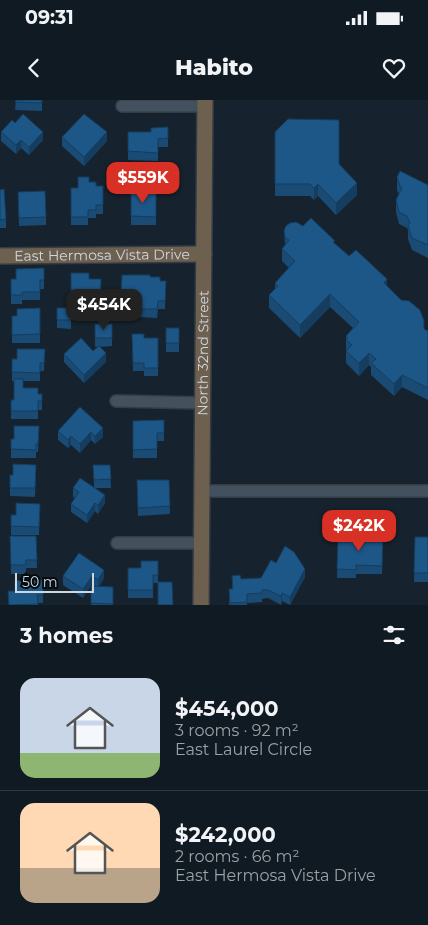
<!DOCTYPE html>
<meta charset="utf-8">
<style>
:root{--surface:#101a22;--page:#1e272f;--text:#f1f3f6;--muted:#9ca1a5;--line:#303840;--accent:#d93025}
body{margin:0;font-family:Montserrat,sans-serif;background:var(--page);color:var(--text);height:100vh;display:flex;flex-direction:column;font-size:19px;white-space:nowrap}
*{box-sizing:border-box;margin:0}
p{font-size:16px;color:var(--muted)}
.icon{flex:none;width:28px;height:28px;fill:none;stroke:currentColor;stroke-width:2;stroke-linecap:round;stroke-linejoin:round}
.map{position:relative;height:505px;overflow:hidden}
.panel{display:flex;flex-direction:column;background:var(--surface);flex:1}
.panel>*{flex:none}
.scale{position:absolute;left:15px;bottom:12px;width:79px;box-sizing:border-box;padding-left:5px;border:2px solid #ced6de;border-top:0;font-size:14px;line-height:18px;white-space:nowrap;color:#ced6de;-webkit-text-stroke:4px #060b10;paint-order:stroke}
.price{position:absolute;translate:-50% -42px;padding:0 11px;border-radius:10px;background:var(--accent);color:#fff;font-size:16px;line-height:32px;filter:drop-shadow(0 1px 2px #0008)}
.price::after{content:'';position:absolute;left:50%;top:30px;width:15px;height:11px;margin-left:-8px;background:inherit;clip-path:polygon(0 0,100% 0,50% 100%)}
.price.on{background:#222;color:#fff}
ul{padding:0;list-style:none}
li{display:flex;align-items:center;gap:15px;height:125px;padding:0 20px}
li+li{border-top:1px solid var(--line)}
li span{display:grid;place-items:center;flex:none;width:140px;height:100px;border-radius:15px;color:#555}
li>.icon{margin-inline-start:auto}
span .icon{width:60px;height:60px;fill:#fffc;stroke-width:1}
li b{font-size:21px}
h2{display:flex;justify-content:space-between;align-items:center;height:60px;padding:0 20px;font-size:21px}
.status{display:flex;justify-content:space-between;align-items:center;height:35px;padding:0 25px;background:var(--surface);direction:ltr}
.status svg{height:14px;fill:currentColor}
header{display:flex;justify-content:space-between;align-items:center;height:65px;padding:0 20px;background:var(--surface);font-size:22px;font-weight:800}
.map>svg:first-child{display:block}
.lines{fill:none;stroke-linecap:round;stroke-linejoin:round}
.street-casing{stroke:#343c45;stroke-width:14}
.secondary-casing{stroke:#343c45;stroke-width:18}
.street{stroke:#43505d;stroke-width:11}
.secondary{stroke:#6e604f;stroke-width:15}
.wall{fill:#194b75}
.shaded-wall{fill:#143d5f}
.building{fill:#1d5788;stroke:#143d5f}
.labels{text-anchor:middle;stroke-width:4;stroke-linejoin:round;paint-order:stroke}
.street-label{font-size:14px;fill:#ced6de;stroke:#060b10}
</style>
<div class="status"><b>09:31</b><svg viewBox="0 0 49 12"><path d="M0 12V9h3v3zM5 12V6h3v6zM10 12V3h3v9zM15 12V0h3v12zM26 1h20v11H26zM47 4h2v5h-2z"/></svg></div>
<header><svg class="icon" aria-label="back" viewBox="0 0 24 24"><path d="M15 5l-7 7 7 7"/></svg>Habito<svg class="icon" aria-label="heart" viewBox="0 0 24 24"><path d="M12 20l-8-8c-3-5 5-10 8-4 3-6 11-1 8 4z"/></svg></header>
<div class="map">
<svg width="428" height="505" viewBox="0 0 428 505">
<rect width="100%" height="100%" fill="#16222d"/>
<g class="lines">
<g class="street-casing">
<g id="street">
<path d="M 122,6 L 205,6"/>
<path d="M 116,301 L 203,303"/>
<path d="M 202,391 L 428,391"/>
<path d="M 117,443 L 201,443"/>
</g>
</g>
<g class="secondary-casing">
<g id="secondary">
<path id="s1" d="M 0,156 L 204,154"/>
<path id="s2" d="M 201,505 L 205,0"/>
</g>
</g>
<use href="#street" class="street"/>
<use href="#secondary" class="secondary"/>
</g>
<g class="wall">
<path d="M 16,0 L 42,0 L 42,11 L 15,10 Z"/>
<path d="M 15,23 L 43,40 L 29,55 L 21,48 L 16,54 L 1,41 L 1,32 Z"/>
<path d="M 168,27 L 168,47 L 158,47 L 158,61 L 128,60 L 128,32 L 151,32 Z"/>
<path d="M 275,32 L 339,64 L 357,95 L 336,115 L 318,96 L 314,100 L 310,96 L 275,96 Z"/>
<path d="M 62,37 L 107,41 L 84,66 L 62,46 Z"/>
<path d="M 397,77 L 428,85 L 428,158 L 412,150 L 408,139 L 408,130 L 407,128 L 399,124 L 396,112 L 396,100 L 399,95 L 397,90 Z"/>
<path d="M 89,82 L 96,86 L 103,86 L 103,114 L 96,114 L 96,118 L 88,118 L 88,125 L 71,125 L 71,88 L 78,88 Z"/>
<path d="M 0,90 L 6,119 L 6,128 L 0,128 Z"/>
<path d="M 131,90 L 156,91 L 156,125 L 131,125 Z"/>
<path d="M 18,92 L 46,117 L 46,125 L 19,126 Z"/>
<path d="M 303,126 L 335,144 L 387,186 L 424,229 L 428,231 L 428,300 L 402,287 L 394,296 L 371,275 L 371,267 L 369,265 L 359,276 L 346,263 L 346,236 L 353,228 L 330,207 L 300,238 L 269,208 L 269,195 L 275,189 L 275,183 L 289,168 L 282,161 L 282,149 L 285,145 L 284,131 Z"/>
<path d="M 44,168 L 44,189 L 40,189 L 40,200 L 22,200 L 22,204 L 11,204 L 11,179 L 16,179 Z"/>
<path d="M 71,173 L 89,179 L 101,179 L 100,215 L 90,215 L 90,211 L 71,211 L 71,229 L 57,228 L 57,208 L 71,208 Z"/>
<path d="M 122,175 L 150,177 L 160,181 L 166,181 L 165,209 L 158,209 L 157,218 L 140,217 L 140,205 L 121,205 Z"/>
<path d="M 40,208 L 40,243 L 12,243 L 12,216 L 17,216 Z"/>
<path d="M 95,224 L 112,224 L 112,246 L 99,247 L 106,262 L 84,283 L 64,262 L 64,254 L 93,251 L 98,247 L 95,247 Z"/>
<path d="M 179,228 L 179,252 L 166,252 L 166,243 Z"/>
<path d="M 132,234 L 144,238 L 158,238 L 158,276 L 144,276 L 144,271 L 133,271 Z"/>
<path d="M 45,249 L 44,271 L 40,271 L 40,281 L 23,281 L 23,288 L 38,294 L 42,294 L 42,310 L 38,310 L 38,319 L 11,319 L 11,300 L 14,300 L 14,281 L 12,281 L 12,259 L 17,259 Z"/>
<path d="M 80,307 L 103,337 L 95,344 L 91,340 L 80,353 L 71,345 L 68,348 L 58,340 L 58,331 Z"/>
<path d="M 164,320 L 164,341 L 157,341 L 157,358 L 133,358 L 133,321 Z"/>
<path d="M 39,326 L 38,352 L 36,352 L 36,358 L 11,358 L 11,339 L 14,339 Z"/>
<path d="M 36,365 L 35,397 L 10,396 L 10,375 L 13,375 Z"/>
<path d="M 93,365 L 110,365 L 111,388 L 96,388 L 105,403 L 98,414 L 95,411 L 87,423 L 71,412 L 71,404 L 75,398 L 73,397 L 73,388 L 94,387 Z"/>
<path d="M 137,380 L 169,380 L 170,414 L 138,416 Z"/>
<path d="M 40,404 L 39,435 L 11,435 L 11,426 L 16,415 Z"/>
<path d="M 10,436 L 36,436 L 37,468 L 26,468 L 26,474 L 11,474 Z"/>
<path d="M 338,437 L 383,438 L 382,474 L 356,474 L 356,478 L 337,478 Z"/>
<path d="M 415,437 L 428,437 L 428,482 L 414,482 Z"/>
<path d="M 79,453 L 104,478 L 99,487 L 113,487 L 113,505 L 91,505 L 96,487 L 92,484 L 83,498 L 63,485 L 63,476 Z"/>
<path d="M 158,461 L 158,483 L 153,483 L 153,498 L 128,498 L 128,468 L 141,468 Z"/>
<path d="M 232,476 L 241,479 L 305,477 L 290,505 L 282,501 L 281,505 L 268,498 L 262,499 L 262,502 L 247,503 L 247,505 L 229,505 L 229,489 L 232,489 Z"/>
<path d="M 43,480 L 43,503 L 38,503 L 38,505 L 9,505 L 8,491 L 15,491 Z"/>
</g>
<g class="shaded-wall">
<path d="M 43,32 L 43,40 L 29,55 L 29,47 Z"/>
<path d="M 107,32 L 107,41 L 84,66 L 84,57 Z"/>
<path d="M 21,40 L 21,48 L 16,54 L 16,45 Z"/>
<path d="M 357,83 L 357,95 L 336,115 L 336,103 Z"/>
<path d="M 318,84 L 318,96 L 314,100 L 314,88 Z"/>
<path d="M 387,179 L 387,192 L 384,183 Z"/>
<path d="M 330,194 L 330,207 L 300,238 L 300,225 Z"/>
<path d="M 106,253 L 106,262 L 84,283 L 84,275 Z"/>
<path d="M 369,253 L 369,265 L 359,276 L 359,263 Z"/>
<path d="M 402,275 L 402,287 L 394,296 L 394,284 Z"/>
<path d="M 103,328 L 103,337 L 95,344 L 95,336 Z"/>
<path d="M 91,332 L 91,340 L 80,353 L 80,344 Z"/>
<path d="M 71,336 L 71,345 L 68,348 L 68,340 Z"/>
<path d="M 105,395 L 105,403 L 98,414 L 98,405 Z"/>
<path d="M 95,403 L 95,411 L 87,423 L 87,415 Z"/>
<path d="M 305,469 L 305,477 L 290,505 L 290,497 Z"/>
<path d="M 104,470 L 104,478 L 98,488 L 98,480 Z"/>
<path d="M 92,476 L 92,484 L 83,498 L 83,489 Z"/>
<path d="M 282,493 L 282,501 L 281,505 L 281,496 Z"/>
</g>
<g class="building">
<path d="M 16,0 L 42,0 L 42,3 L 15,2 Z"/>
<path d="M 23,14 L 43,32 L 29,47 L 21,40 L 16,45 L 1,32 L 12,20 L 15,23 Z"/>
<path d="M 84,14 L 107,32 L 84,57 L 62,37 Z"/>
<path d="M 288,19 L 339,20 L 339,64 L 357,83 L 336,103 L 318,84 L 314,88 L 310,84 L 275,84 L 275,32 Z"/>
<path d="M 168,27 L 168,38 L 158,39 L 158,53 L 128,51 L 128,32 L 151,32 L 151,28 Z"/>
<path d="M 400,71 L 428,85 L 428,145 L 412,138 L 408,126 L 410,123 L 407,116 L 399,112 L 396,100 L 402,88 L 400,86 L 397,77 Z"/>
<path d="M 78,77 L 89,77 L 89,82 L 96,82 L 96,86 L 103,86 L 103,105 L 96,105 L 96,110 L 88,110 L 88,117 L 71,117 L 71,88 L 78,88 Z"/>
<path d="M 4,89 L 6,119 L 0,120 L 0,90 Z"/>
<path d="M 131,90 L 156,91 L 156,117 L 131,116 Z"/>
<path d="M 45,91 L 46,117 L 19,118 L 18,92 Z"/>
<path d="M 311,118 L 335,141 L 333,142 L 349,156 L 356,150 L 387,179 L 384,183 L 401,200 L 409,201 L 420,210 L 424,221 L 424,229 L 428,231 L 428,288 L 402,275 L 394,284 L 371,263 L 376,259 L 369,253 L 359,263 L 346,251 L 352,245 L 346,239 L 348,238 L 346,236 L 359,222 L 330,194 L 300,225 L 269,195 L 278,186 L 275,183 L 295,161 L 282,149 L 289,140 L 285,137 L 284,131 L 286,126 L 290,123 L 296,122 L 303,126 Z"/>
<path d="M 44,168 L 44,180 L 40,180 L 40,192 L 22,192 L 22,195 L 11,195 L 11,179 L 16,179 L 16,169 Z"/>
<path d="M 71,173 L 89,173 L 89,179 L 101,179 L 100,207 L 90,207 L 90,203 L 71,202 Z"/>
<path d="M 122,175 L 150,175 L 150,177 L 160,177 L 160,181 L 166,181 L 165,201 L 158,201 L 157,209 L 140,209 L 140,197 L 121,196 Z"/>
<path d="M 40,208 L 40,234 L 12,235 L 12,216 L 17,216 L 17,209 Z"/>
<rect x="57" y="208" width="14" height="12"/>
<rect x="95" y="224" width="17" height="14"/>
<rect x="166" y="228" width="13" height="15"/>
<path d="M 132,234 L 144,234 L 144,238 L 158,238 L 158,268 L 144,268 L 144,263 L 133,263 Z"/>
<path d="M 81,238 L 93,251 L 99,246 L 106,253 L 84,275 L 64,254 Z"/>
<path d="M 17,249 L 45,249 L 44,263 L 40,263 L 40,273 L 12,272 L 12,259 L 17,259 Z"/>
<path d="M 14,279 L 23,279 L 23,288 L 38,288 L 38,294 L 42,294 L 42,301 L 38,301 L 38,311 L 11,311 L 11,300 L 14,300 Z"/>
<path d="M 80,307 L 103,328 L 95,336 L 91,332 L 80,344 L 71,336 L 68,340 L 58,331 Z"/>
<path d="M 164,320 L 164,333 L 157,333 L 157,349 L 133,350 L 133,321 Z"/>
<path d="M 14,326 L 39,326 L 38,344 L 36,344 L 36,350 L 11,349 L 11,339 L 14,339 Z"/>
<path d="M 13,364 L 36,365 L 35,388 L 10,388 L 10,375 L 13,375 Z"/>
<path d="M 93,365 L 110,365 L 111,379 L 94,380 Z"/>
<path d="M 80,378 L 105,395 L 98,405 L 95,403 L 87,415 L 71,404 L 79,392 L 73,388 Z"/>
<path d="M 137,380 L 169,380 L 170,406 L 138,408 Z"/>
<path d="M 16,403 L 40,404 L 39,427 L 11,426 L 11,415 L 16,415 Z"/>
<path d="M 10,436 L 36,436 L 37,460 L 26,460 L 26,465 L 11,465 Z"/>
<path d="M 338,437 L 383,438 L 382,466 L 356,465 L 356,470 L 337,469 Z"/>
<path d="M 415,437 L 428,437 L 428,473 L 414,473 Z"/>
<path d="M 285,446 L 294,452 L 305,469 L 290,497 L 282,493 L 281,496 L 268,490 L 262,490 L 262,493 L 247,494 L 247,502 L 230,503 L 229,489 L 233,489 L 232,476 L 240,475 L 241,479 L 261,478 L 271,460 L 276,463 Z"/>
<path d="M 79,453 L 104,470 L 98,480 L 92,476 L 83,489 L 63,476 Z"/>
<path d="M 141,461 L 158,461 L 158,475 L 153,475 L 153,490 L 128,490 L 128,468 L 141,468 Z"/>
<path d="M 43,480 L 43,495 L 37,495 L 38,504 L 9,505 L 8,491 L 15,491 L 15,481 Z"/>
<path d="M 158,482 L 172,482 L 173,505 L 158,505 Z"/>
<path d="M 91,486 L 113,487 L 113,504 L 91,503 Z"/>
</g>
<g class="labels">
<g class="street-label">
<text dy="5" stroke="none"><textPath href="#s1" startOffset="102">East Hermosa Vista Drive</textPath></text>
<text dy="5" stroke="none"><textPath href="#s2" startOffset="252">North 32nd Street</textPath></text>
</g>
</g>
</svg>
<div class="scale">50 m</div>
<b class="price" style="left:143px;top:104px">$559K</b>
<b class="price on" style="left:104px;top:231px">$454K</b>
<b class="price" style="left:359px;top:452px">$242K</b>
</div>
<section class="panel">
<h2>3 homes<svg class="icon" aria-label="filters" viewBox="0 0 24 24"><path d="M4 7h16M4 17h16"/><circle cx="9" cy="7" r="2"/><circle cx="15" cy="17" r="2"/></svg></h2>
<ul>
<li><span style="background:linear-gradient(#c9d6e8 75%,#8fb573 0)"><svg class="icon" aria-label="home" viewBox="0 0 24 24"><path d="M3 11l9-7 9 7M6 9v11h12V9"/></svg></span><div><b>$454,000</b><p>3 rooms · 92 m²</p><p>East Laurel Circle</p></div></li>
<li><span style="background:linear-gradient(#ffd9b3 65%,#b9a48a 0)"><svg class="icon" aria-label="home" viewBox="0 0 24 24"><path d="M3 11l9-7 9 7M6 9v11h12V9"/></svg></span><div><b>$242,000</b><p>2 rooms · 66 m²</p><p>East Hermosa Vista Drive</p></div></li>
</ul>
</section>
